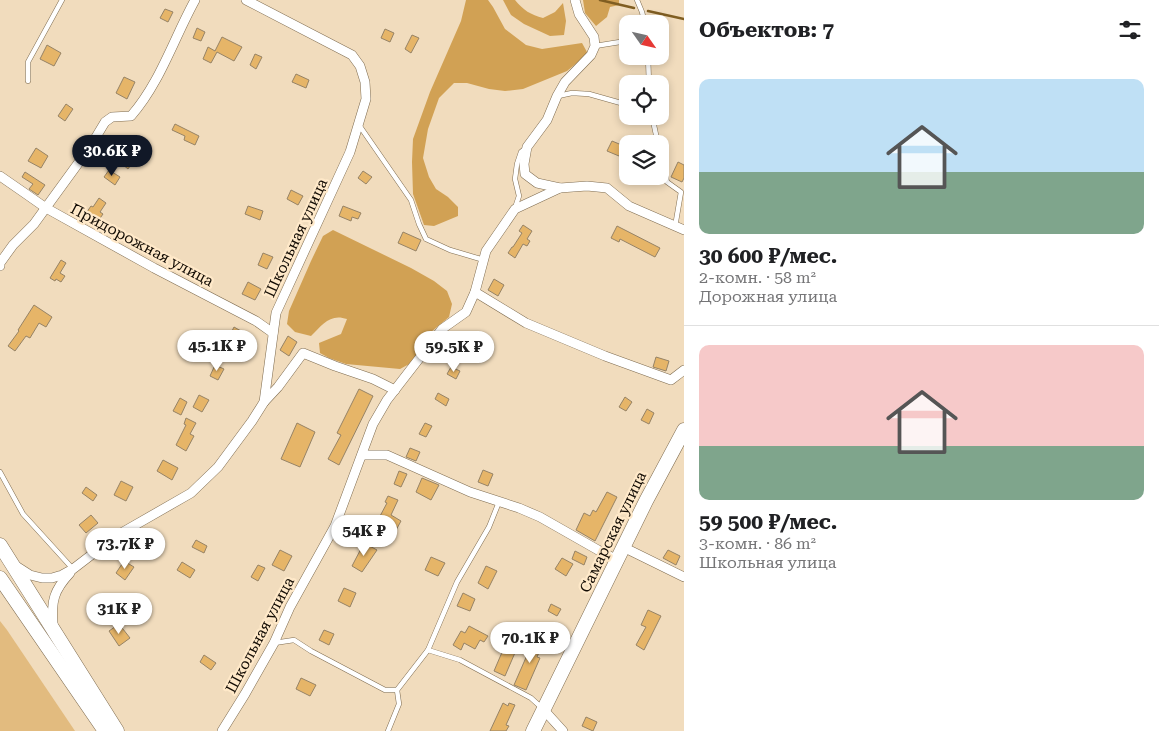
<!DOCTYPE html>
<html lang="ru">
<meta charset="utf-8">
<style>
:root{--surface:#fff;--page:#f6f6f6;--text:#202124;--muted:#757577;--line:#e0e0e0;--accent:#111827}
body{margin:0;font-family:"Roboto Serif",serif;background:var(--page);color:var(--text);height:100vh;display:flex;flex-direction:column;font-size:19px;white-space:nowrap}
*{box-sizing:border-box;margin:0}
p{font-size:16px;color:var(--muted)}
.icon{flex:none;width:28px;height:28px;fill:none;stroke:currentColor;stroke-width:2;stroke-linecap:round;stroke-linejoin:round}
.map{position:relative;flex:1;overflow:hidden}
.details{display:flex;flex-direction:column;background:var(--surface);width:475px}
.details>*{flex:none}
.needle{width:32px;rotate:124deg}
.controls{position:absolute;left:619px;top:15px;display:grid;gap:10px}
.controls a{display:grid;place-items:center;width:50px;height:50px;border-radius:10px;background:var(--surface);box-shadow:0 2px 8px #0003;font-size:25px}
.price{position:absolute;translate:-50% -42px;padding:0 11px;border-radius:18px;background:#fff;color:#222;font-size:16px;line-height:32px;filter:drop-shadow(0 1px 2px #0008)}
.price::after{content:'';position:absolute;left:50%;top:30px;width:15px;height:11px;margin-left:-8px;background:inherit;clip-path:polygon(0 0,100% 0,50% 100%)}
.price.current{background:var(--accent);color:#fff}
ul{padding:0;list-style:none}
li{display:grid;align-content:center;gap:10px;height:265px;padding:0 15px}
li+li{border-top:1px solid var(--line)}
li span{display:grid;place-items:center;height:155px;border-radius:10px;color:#555}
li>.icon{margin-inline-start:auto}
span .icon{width:90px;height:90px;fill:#fffc;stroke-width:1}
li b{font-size:21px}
h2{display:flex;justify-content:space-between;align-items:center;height:60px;padding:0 15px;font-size:21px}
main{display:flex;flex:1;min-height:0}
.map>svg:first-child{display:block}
.green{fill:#e2bb7f}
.forest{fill:#d1a154}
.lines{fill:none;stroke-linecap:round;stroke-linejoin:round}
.stream{stroke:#805e22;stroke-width:2.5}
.building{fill:#e6b568;stroke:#968366}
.lane-casing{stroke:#7f6c50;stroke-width:5.5}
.street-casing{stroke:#7f6c50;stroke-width:10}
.primary-casing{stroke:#7f6c50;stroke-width:15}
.lane{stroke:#fff;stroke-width:4.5}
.street{stroke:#fff;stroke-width:9}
.primary{stroke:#fff;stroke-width:14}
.labels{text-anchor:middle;stroke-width:4.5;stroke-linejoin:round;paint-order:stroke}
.street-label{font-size:15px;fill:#120b03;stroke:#ffe9c9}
</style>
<main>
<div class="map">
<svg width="684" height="731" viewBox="0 0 684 731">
<rect width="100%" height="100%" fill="#f1dcbd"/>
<path class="green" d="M 0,621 L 7,630 L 75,731 L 0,731 Z"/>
<g class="forest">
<path d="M 466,0 L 488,0 L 493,7 L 505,29 L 526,45 L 542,49 L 582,43 L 587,52 L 584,57 L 567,71 L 523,89 L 505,91 L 489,89 L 467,83 L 454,83 L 439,98 L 428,129 L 423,158 L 429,177 L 436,189 L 448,197 L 458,207 L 458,216 L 434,226 L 424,225 L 413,194 L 412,162 L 413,139 L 430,92 L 461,21 Z"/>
<path d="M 503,0 L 515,0 C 523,10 531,15 543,18 L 555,12 L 563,3 L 566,21 L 564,35 L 550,36 L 524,24 L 511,15 Z"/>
<path d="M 583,0 L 619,0 L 619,5 L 610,7 L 607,17 L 596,26 L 585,13 Z"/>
<path d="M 333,230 L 411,268 L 434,281 L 447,291 L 452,304 L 449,317 L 431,332 L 413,362 L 400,369 L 346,364 L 329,358 L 320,353 L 319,343 L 341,334 L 347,319 C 330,313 322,325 311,336 L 295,332 L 287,324 L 289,311 L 311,261 L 323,236 Z"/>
</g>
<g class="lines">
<g class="stream">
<path d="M 600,0 L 634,8"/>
<path d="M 648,11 L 684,19"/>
</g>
</g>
<g class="building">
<path d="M 165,9 L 173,12 L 168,22 L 160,18 Z"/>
<path d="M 197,28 L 205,32 L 201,41 L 193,38 Z"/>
<path d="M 385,29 L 394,33 L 390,42 L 381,38 Z"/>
<path d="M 412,35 L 419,38 L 411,53 L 405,49 Z"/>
<path d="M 222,37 L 242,47 L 234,61 L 217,52 L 211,63 L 203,59 L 208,47 L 215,51 Z"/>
<path d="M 47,45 L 61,53 L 54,66 L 40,59 Z"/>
<path d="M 255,54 L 262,57 L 256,69 L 250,65 Z"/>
<path d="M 296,74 L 309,80 L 306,88 L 292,82 Z"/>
<path d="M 124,77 L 135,82 L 127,99 L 116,93 Z"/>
<path d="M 66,104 L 73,109 L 65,121 L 58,116 Z"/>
<path d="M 175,124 L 199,136 L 195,145 L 184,140 L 185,136 L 172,130 Z"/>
<path d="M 133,139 L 144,146 L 128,169 L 122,164 L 130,153 L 126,151 Z"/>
<path d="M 612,141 L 624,146 L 619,156 L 607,151 Z"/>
<path d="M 36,148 L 48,156 L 41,168 L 28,161 Z"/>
<path d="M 678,162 L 684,165 L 684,178 L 682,182 L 671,177 Z"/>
<path d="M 109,170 L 120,177 L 115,185 L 104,177 Z"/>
<path d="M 363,171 L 372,177 L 366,184 L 358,178 Z"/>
<path d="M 25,172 L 45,185 L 38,195 L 29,189 L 33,184 L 22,177 Z"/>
<path d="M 291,190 L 303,196 L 298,205 L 287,199 Z"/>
<path d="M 99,198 L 106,203 L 100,212 L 103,214 L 96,224 L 84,216 L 91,206 L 93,207 Z"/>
<path d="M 248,206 L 263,211 L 260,220 L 245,214 Z"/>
<path d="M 343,206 L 361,213 L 358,219 L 352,217 L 351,221 L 339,216 Z"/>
<path d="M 523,225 L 532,231 L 527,239 L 530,241 L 527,246 L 523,244 L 515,258 L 508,253 L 512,247 L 513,247 L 522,233 L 519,231 Z"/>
<path d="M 617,226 L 660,248 L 655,257 L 620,239 L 619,242 L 611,238 Z"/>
<path d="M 403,232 L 421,240 L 416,251 L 398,243 Z"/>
<path d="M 263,253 L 273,257 L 267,269 L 258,265 Z"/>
<path d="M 61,260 L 66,263 L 60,273 L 65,276 L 61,282 L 56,279 L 55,281 L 50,278 Z"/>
<path d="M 494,279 L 504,285 L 498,296 L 488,290 Z"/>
<path d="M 248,282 L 261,289 L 255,300 L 242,294 Z"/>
<path d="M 34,305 L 52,317 L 46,327 L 39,323 L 30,338 L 26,336 L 15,351 L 8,346 L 19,331 L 18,330 Z"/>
<path d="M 234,327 L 241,331 L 228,357 L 216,350 L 221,340 L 226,343 Z"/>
<path d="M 288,336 L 297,342 L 289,356 L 280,350 Z"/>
<path d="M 656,357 L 669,361 L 666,371 L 653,367 Z"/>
<path d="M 215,365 L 224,369 L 218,380 L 210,376 Z"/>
<path d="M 451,367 L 460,371 L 456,379 L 447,374 Z"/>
<path d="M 359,389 L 373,396 L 339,465 L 328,459 L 341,435 L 337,433 Z"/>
<path d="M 438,393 L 449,399 L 446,406 L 435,399 Z"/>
<path d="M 199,395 L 209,400 L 202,412 L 193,407 Z"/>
<path d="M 625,397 L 632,402 L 626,411 L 619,407 Z"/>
<path d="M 180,398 L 187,402 L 181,415 L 173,411 Z"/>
<path d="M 647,409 L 654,413 L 649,424 L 641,420 Z"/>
<path d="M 186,418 L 196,423 L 190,434 L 194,436 L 186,451 L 176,445 L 186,425 L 184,424 Z"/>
<path d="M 297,423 L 315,432 L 300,467 L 281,459 Z"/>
<path d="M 425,423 L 432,426 L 426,437 L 419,434 Z"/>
<path d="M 410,448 L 420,452 L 416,461 L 406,457 Z"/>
<path d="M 163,460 L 178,468 L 172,480 L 157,471 Z"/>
<path d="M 483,470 L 493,474 L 488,486 L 478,482 Z"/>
<path d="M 399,471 L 407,474 L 401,487 L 394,484 Z"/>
<path d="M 422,478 L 439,485 L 431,500 L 416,492 Z"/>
<path d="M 121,481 L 133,487 L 126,501 L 114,495 Z"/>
<path d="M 86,487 L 97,495 L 93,501 L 82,493 Z"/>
<path d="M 607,492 L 617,497 L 595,541 L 576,530 L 584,513 L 590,516 L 593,510 L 596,512 Z"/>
<path d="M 388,496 L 398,500 L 391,515 L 401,521 L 395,532 L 389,529 L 383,540 L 371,533 L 387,503 L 385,502 Z"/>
<path d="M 91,515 L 98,523 L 86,533 L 79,525 Z"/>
<path d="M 196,540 L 207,546 L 204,553 L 192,547 Z"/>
<path d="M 364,543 L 377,550 L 362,572 L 352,566 Z"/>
<path d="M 280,550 L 292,556 L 284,571 L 272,565 Z"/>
<path d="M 668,550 L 680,556 L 676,565 L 663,558 Z"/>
<path d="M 575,551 L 587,557 L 584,565 L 572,559 Z"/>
<path d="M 431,557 L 445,563 L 438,576 L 425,570 Z"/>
<path d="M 562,558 L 573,564 L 566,576 L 555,569 Z"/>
<path d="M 124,561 L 134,567 L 125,580 L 116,573 Z"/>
<path d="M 182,562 L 195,570 L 190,578 L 177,570 Z"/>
<path d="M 258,565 L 265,568 L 258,581 L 251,577 Z"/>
<path d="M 486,566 L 497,571 L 488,589 L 478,583 Z"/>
<path d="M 344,588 L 356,593 L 350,607 L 338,601 Z"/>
<path d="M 463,593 L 475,599 L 470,611 L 457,606 Z"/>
<path d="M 551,604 L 561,609 L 557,616 L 548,611 Z"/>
<path d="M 648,610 L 661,616 L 644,650 L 636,645 L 646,627 L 641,625 Z"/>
<path d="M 119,624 L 130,638 L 119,646 L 109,631 Z"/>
<path d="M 469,626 L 488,636 L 484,642 L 480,640 L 475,649 L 464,643 L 461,650 L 453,645 L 461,631 L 465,633 Z"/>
<path d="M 324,630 L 334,634 L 329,645 L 319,640 Z"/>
<path d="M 533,636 L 544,641 L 537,657 L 540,658 L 526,690 L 514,685 L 531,646 L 529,645 Z"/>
<path d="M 506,643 L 517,648 L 505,676 L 494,671 Z"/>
<path d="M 204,655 L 216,663 L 211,670 L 200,662 Z"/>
<path d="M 301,678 L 316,685 L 310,696 L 296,689 Z"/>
<path d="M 503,703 L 508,706 L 509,703 L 515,705 L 506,725 L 509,726 L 506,731 L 490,731 Z"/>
<path d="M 586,717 L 597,722 L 593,731 L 582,726 Z"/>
</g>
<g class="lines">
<g class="lane-casing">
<g id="lane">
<path d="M 637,0 L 642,12 L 645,24"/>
<path d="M 595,46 L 620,42 L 628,36"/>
<path d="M 648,56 L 649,84"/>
<path d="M 28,81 L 28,62 L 62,0"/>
<path d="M 558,96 L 572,93 L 589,94 L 628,105"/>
<path d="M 652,116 L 658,144"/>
<path d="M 359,125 L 411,200 L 419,224 L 426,239 L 450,250 L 484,260"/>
<path d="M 660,154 L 667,182 L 681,192 L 675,227"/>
<path d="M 515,208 L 519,196 L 515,179 L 517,164 L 521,152 L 526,148"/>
<path d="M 0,472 L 23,514 L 73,569"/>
<path d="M 274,643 L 294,640 L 311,651 L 385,690 L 397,690"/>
<path d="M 428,650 L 460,660 L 531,698 L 542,708"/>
<path d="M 388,731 L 399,704 L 397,690 L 428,650 L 457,582 L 489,527 L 499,502"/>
</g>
</g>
<g class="street-casing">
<g id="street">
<path d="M 575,0 L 579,14 L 594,37 L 595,46 L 591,55 L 565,82 L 557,96 L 547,120 L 527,147 L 524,164 L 525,174 L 537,183 L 560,188 L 587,186 L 607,188 L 629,206 L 684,230"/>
<path d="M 0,176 L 26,194 L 46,208 L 154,268 L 256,321 L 273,333"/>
<path d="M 0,266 L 0,263 L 13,245 L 34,224 L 90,147 L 105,122 L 112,117 L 131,116 C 160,83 174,38 195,0"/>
<path d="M 475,292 L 526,323 L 605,356 L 671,380 L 684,370"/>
<path d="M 264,402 L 278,387 L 303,353 L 335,366 L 373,379 L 395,390"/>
<path d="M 362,455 L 387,455 L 470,492 L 519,508 L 540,517 L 598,550 L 617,560"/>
<path d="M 623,547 L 684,577"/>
<path d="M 16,566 L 30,575 L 42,578 L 52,578 L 62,575 L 73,569 L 116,536 L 191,493 L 218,467 L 252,421 L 264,402 L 276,313 L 350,152 L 366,99 L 365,82 L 360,66 L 352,55 L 246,0"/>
<path d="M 53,624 C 51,601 54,590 70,573"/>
<path d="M 543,709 L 563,731"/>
<path d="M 222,731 L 245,694 L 274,643 L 290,607 L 335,526 L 373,424 L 387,400 L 442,329 L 466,312 L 475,292 L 486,251 L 515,209 L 560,188"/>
</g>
</g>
<g class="primary-casing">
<g id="primary">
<path d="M 0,545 L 117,731"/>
<path d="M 0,578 L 105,731"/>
<path d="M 533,731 L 646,501 L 684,430"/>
</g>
</g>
<use href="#lane" class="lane"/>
<use href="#street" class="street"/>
<use href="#primary" class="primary"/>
</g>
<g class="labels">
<g class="street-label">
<text transform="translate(296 238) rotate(-65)" y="5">Школьная улица</text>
<text transform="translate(142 245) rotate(28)" y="5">Придорожная улица</text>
<text transform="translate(613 532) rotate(-64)" y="5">Самарская улица</text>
<text transform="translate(260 635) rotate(-62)" y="5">Школьная улица</text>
</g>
</g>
</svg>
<div class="controls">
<a><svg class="needle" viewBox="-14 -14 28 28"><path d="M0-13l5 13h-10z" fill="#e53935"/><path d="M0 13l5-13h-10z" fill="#757577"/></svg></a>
<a><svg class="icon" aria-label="locate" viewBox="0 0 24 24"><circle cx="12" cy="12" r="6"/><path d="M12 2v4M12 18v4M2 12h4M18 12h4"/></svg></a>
<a><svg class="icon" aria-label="layers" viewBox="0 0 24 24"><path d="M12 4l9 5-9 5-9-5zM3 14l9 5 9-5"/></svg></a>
</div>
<b class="price current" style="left:112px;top:177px">30.6K ₽</b>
<b class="price" style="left:217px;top:372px">45.1K ₽</b>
<b class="price" style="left:454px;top:373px">59.5K ₽</b>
<b class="price" style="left:364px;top:557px">54K ₽</b>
<b class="price" style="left:125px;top:570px">73.7K ₽</b>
<b class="price" style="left:119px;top:635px">31K ₽</b>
<b class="price" style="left:530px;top:664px">70.1K ₽</b>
</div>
<section class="details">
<h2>Объектов: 7<svg class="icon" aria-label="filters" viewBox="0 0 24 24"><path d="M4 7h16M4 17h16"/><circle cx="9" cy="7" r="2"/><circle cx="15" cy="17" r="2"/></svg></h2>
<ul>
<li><span style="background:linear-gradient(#bfe0f5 60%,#7fa58c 0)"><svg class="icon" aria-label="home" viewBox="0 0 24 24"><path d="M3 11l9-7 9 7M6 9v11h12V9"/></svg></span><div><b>30 600 ₽/мес.</b><p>2-комн. · 58 m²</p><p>Дорожная улица</p></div></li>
<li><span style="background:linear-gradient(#f6c9c9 65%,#7fa58c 0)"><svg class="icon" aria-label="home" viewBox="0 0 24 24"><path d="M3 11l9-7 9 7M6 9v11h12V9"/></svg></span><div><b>59 500 ₽/мес.</b><p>3-комн. · 86 m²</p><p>Школьная улица</p></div></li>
</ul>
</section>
</main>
